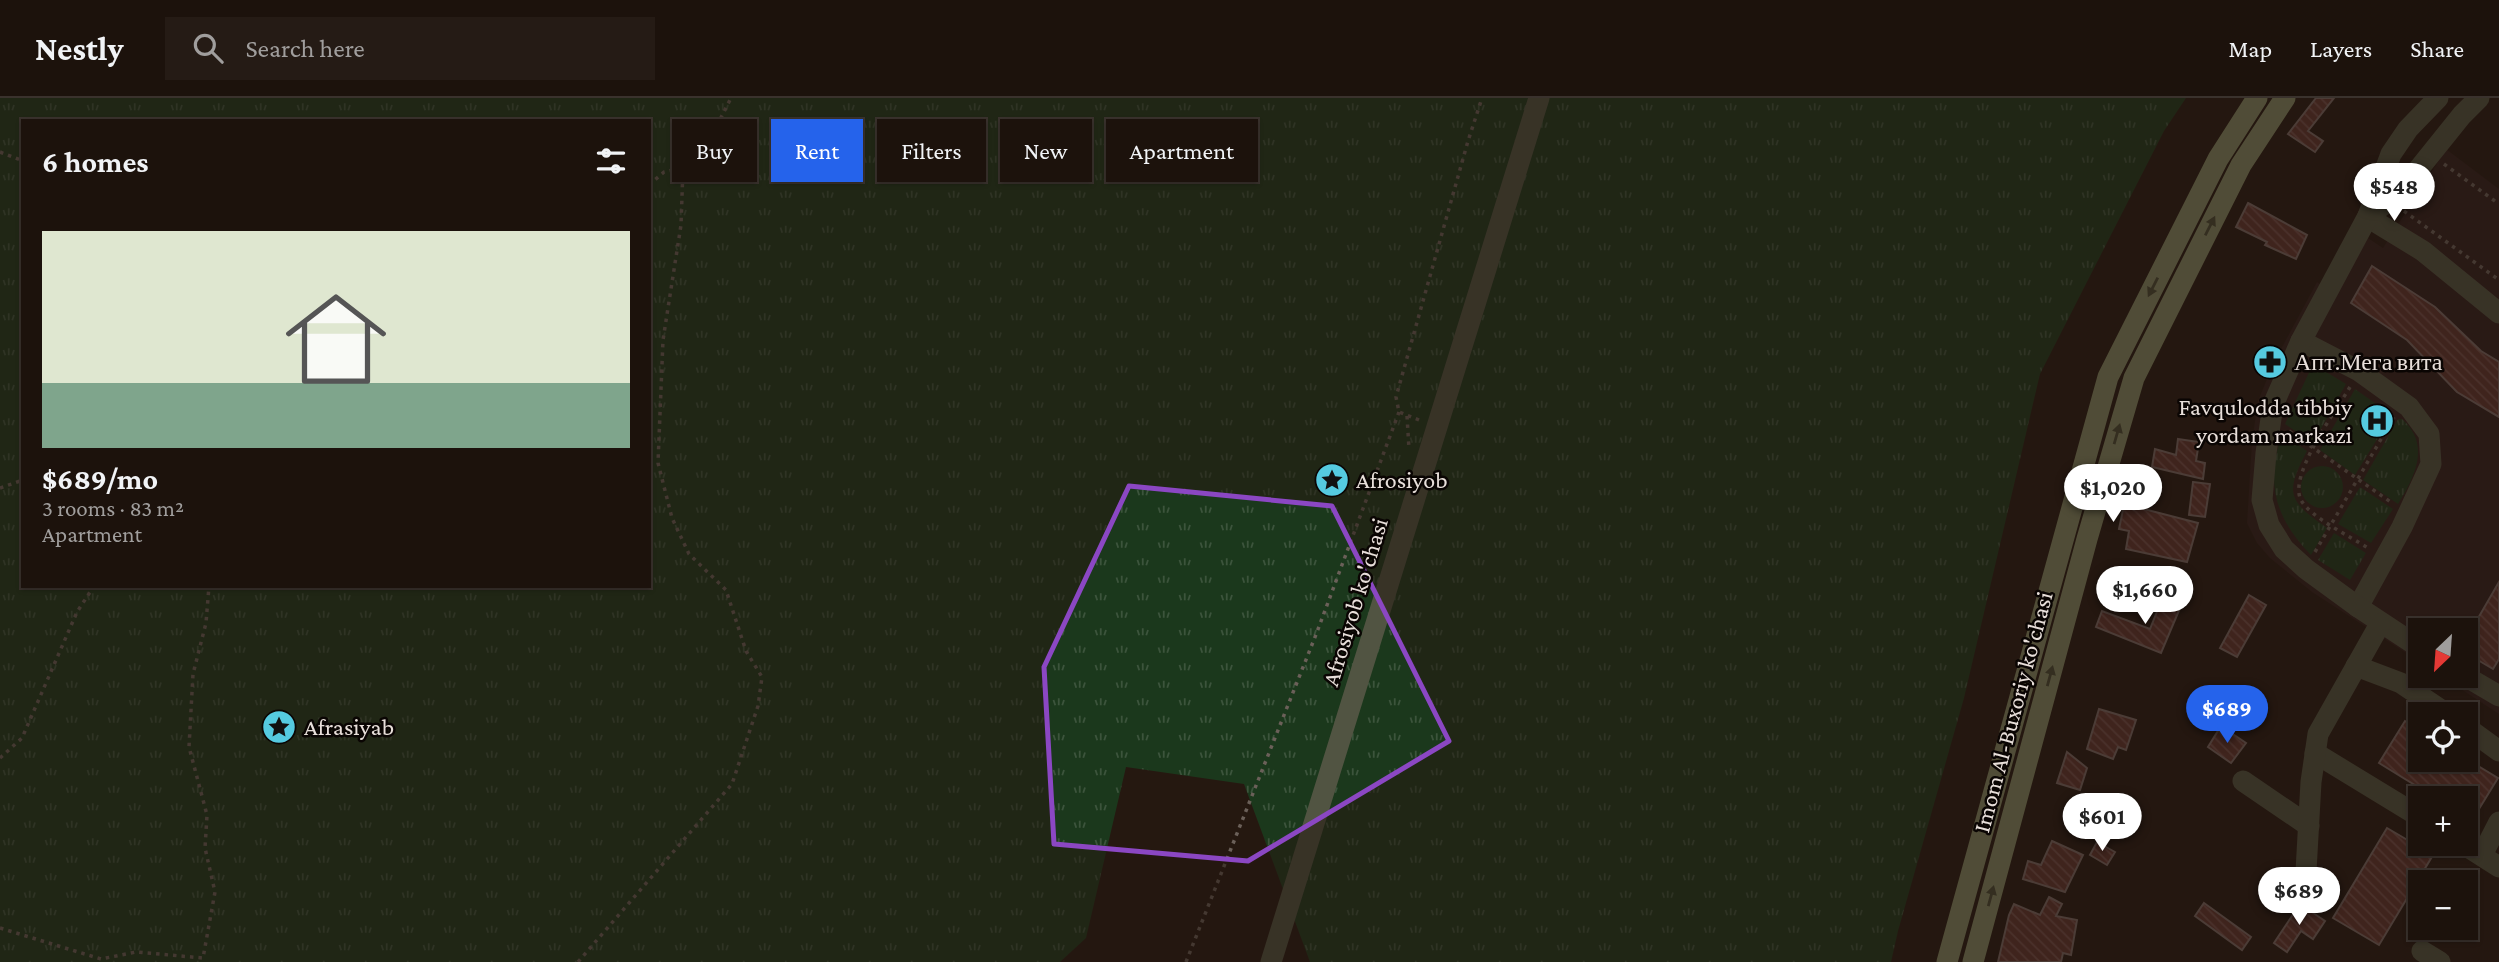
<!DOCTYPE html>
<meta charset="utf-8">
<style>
:root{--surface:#1c120c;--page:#251b15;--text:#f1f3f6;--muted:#a09e9d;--line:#3a322d;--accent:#2563eb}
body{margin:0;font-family:"Crimson Pro",serif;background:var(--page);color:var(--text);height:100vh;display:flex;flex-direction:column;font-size:26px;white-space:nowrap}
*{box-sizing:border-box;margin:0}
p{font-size:23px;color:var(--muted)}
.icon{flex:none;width:38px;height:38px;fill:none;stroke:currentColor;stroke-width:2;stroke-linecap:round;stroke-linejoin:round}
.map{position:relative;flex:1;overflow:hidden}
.drawer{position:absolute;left:21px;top:21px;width:630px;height:469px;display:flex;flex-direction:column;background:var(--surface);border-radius:0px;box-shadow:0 2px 5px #0004,0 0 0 2px var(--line)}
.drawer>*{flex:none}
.hud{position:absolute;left:672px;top:21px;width:665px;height:63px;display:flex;gap:14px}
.needle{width:46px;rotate:205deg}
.fabs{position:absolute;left:2408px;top:520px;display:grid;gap:14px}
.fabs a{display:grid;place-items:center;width:70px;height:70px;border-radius:0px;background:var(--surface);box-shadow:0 2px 5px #0004,0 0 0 2px var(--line);font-size:35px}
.price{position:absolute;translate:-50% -60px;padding:0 16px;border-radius:24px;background:#fff;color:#222;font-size:23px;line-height:46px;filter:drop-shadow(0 2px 4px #0008)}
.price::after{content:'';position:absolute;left:50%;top:42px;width:21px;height:16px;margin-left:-10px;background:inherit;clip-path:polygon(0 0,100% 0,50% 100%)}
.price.current{background:var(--accent);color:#fff}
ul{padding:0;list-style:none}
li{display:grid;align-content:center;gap:14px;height:371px;padding:0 21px}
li+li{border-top:2px solid var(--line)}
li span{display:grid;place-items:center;height:217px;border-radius:0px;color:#555}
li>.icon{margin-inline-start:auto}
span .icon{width:126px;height:126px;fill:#fffc;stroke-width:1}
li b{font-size:30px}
h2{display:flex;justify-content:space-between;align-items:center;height:84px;padding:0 21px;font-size:30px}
.pill{padding:0 24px;border-radius:0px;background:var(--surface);box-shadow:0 2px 5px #0004,0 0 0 2px var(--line);font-size:24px;line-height:63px}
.pill.current{background:var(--accent);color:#fff}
header{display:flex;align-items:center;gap:42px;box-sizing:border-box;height:98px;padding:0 35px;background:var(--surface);border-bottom:2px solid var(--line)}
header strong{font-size:33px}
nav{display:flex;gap:38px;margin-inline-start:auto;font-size:24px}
.search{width:490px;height:63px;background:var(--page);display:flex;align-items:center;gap:18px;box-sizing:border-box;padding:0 24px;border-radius:0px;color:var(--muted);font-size:26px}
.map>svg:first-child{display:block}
.medical{fill:#301d1b}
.grass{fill:url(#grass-tufts);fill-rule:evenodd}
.building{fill:url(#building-back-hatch);stroke:#7b6865;stroke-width:2}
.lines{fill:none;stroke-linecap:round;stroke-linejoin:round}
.path{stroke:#6b6059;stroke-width:3.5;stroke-dasharray:3.5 5;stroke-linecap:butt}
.minor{stroke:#515442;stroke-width:21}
.major{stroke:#868d66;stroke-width:21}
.oneway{fill:#484934}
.marked{fill:none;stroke:#8b47c3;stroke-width:5;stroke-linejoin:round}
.labels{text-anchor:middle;stroke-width:5;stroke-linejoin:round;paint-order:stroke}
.poi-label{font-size:24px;fill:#e8dfda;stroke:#0a0503;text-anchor:start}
.street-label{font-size:24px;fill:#e8dfda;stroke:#0a0503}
</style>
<header>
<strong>Nestly</strong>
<div class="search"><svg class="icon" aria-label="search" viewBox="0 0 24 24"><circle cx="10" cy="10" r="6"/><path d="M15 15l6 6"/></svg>Search here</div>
<nav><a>Map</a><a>Layers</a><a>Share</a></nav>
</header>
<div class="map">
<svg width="2499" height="864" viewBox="0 0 2499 864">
<defs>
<pattern id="grass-tufts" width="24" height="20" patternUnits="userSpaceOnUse" patternTransform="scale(1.75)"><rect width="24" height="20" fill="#1b381c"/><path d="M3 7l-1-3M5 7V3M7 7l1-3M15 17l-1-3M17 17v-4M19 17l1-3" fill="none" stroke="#3c543c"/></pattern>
<pattern id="building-back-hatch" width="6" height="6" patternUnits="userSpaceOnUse" patternTransform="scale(1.75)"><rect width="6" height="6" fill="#61342e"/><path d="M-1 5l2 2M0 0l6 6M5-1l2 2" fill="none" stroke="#78514c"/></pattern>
</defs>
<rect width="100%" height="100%" fill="#251810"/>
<path class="medical" d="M 2446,51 L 2499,91 L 2499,616 L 2441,578 L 2466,578 L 2466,532 L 2420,532 L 2420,564 L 2312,494 L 2270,460 L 2257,445 L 2247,425 L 2252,343 L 2258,303 L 2274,264 L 2317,184 L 2336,196 L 2368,140 L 2383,150 Z"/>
<g class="grass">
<path d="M 0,0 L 2186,0 L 2164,33 L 2040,276 L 1964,600 L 1898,833 L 1891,864 L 1310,864 L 1244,686 L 1126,669 L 1086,840 L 1060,864 L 0,864 ZM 23,23 L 649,23 L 649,488 L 23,488 Z"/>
<path d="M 2313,266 L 2346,286 L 2313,345 L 2285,326 Z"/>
<path d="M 2355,291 L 2392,317 L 2355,377 L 2320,352 Z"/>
<path d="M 2398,321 L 2402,321 C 2431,346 2415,379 2398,406 L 2363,382 Z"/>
<path d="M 2282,336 L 2307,353 C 2284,397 2289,403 2327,430 L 2311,457 C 2275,420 2265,385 2282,336 Z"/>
<circle cx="2322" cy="389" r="21"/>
<path d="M 2360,389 L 2393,411 L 2371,445 L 2338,426 Z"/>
<path d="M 2334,435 L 2366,455 L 2350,482 L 2318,462 Z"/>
</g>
<g class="building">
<path d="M 2316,0 L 2334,0 L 2308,33 L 2323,43 L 2315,54 L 2288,36 Z"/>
<path d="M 2248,105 L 2307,137 L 2296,161 L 2265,147 L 2267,144 L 2236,129 Z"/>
<path d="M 2372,168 L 2435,209 L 2481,253 L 2499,264 L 2499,319 L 2457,294 L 2407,242 L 2351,205 Z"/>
<path d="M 2178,341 L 2199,344 L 2196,363 L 2205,365 L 2203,381 L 2152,369 L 2155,351 L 2176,357 Z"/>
<path d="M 2193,384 L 2210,386 L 2205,419 L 2189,417 Z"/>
<path d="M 2124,407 L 2134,412 L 2136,409 L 2198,425 L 2187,464 L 2126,451 L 2129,433 L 2119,431 Z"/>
<path d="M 2499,484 L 2499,561 L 2493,571 L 2466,555 L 2466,541 Z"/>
<path d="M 2164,496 L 2183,503 L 2161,555 L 2096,529 L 2102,513 L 2150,531 Z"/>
<path d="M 2249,497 L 2266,507 L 2237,559 L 2220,550 Z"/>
<path d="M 2099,611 L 2136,622 L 2126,652 L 2118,649 L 2113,661 L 2087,651 Z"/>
<path d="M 2405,623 L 2420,632 L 2420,662 L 2468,662 L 2498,680 L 2466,732 L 2466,700 L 2436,700 L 2379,665 Z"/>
<path d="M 2221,628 L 2246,645 L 2231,665 L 2208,649 Z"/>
<path d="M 2067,654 L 2087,670 L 2080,692 L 2057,685 Z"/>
<path d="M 2387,730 L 2433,757 L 2379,847 L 2333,820 Z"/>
<path d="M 2052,743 L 2083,757 L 2065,794 L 2023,781 L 2028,763 L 2041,767 Z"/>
<path d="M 2097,744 L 2115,754 L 2107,767 L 2090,757 Z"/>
<path d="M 2049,799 L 2062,806 L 2056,818 L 2077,822 L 2071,857 L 2063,855 L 2061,864 L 1998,864 L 2009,817 L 2014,806 L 2040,817 Z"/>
<path d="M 2204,805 L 2251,839 L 2242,852 L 2195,818 Z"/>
<path d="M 2300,806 L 2325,823 L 2313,841 L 2301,833 L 2287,854 L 2274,845 Z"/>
</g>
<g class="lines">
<g class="path">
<path d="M 0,54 L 23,63"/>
<path d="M 2444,66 L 2499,106"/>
<path d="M 649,87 L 664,74 L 683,70 L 709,43 L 731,0"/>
<path d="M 2404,113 L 2499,182"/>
<path d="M 2350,289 C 2336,313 2288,377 2301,402 C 2310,419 2351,439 2368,450"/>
<path d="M 1407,318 L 1409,351"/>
<path d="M 1419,322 L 1399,314 L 1396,299 L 1468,43 L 1482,0"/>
<path d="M 2289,333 L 2392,405"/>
<path d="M 0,390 L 23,382"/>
<path d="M 2315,454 L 2394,319"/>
<path d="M 0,660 L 22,640 L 77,514 L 94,488"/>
<path d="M 0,830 L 101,861 L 136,854 L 203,860 L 215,794 L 205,750 L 207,717 L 189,649 L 193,576 L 206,525 L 209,488"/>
<path d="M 578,864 L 732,686 L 758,608 L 762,579 L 746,553 L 726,492 L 689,456 L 672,420 L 658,365 L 663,242 L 681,127 L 683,70"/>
<path d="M 1186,864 L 1317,534 L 1399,314"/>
</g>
<g class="minor">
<path d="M 2368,118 L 2391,56 L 2408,31 L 2438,0"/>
<path d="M 2374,123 L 2423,153 L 2499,215"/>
<path d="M 2301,243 L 2359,273 L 2409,309 L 2429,336 L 2431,366 L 2402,429 L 2358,509"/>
<path d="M 2420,550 L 2358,509 L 2306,471 L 2284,451 L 2269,427 L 2262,402 L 2266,355 L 2273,307 L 2301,243 L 2368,118 L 2389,103 L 2409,83 L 2462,17 L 2479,0"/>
<path d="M 2356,568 L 2401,585 L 2447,616"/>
<path d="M 2465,578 L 2499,598"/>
<path d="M 2466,629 L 2499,653"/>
<path d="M 2315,655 L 2420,719"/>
<path d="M 2243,683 L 2309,728"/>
<path d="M 2463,746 L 2499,769"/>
<path d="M 2482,757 L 2499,724"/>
<path d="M 2305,791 L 2311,684 L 2318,636 L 2380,526"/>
<path d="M 2422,853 L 2440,864"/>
<path d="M 1271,864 L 1539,0"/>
</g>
<g class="major">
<path d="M 1947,864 L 2108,279 L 2218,61 L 2257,0"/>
<path d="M 1973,864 L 2087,441 L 2134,280 L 2241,67 L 2285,0"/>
</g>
</g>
<defs><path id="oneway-solid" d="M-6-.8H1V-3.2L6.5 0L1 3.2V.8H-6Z" transform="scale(1.75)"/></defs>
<g class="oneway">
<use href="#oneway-solid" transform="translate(2210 128) rotate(-63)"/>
<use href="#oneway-solid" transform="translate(2153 189) rotate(117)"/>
<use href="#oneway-solid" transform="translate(2117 336) rotate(-74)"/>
<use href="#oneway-solid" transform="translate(2050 578) rotate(-75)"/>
<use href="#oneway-solid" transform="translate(1991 798) rotate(-75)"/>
</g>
<path d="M0 0H2499V864H0ZM 1129,388 L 1332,408 L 1449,643 L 1248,763 L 1054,746 L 1044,569 Z" fill="#251810" fill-opacity=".55" fill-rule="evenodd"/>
<path class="marked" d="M 1129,388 L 1332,408 L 1449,643 L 1248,763 L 1054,746 L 1044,569 Z"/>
<defs>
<g id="pharmacy-disc" transform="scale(1.75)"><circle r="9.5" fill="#55cae0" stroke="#0a0503"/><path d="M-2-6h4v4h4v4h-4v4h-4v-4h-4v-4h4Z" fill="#111"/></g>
<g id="hospital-disc" transform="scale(1.75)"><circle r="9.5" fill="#55cae0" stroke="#0a0503"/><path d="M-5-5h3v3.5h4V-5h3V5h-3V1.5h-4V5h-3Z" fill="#111"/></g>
<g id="sight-disc" transform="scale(1.75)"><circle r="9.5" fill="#55cae0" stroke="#0a0503"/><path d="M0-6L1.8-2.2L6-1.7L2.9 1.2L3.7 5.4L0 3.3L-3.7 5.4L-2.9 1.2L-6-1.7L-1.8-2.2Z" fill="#111"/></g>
</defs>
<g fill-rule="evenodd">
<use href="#pharmacy-disc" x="2270" y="264"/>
<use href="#hospital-disc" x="2377" y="323"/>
<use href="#sight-disc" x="1332" y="382"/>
<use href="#sight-disc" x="279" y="629"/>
</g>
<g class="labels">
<g class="poi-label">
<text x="2294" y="272">Апт.Мега вита</text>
<text x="2352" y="317" text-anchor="end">Favqulodda tibbiy<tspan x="2352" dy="28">yordam markazi</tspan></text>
<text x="1356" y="390">Afrosiyob</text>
<text x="304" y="637">Afrasiyab</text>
</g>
<g class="street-label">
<text transform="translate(1355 504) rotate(-73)" y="8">Afrosiyob ko'chasi</text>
<text transform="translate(2013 614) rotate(-75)" y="8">Imom Al-Buxoriy ko'chasi</text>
</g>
</g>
</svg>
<div class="fabs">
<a><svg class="needle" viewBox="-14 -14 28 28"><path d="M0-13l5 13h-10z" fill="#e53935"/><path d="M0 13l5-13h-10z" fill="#a09e9d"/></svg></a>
<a><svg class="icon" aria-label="locate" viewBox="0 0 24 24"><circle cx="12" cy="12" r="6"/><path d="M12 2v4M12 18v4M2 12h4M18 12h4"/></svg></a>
<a>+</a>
<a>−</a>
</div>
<b class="price" style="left:2394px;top:125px">$548</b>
<b class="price" style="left:2113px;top:426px">$1,020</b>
<b class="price" style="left:2145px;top:528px">$1,660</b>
<b class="price current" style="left:2227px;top:647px">$689</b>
<b class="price" style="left:2102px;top:755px">$601</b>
<b class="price" style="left:2299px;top:829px">$689</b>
<div class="hud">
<a class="pill">Buy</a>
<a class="pill current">Rent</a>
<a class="pill">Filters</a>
<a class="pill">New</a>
<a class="pill">Apartment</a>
</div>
<section class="drawer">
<h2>6 homes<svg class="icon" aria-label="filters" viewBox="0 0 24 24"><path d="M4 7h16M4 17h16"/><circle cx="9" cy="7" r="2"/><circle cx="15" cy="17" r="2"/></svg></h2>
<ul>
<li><span style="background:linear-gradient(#dfe7d0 70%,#7fa58c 0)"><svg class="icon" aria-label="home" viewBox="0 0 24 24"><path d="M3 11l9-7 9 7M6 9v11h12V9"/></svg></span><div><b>$689/mo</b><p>3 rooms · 83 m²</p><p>Apartment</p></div></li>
</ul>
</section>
</div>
